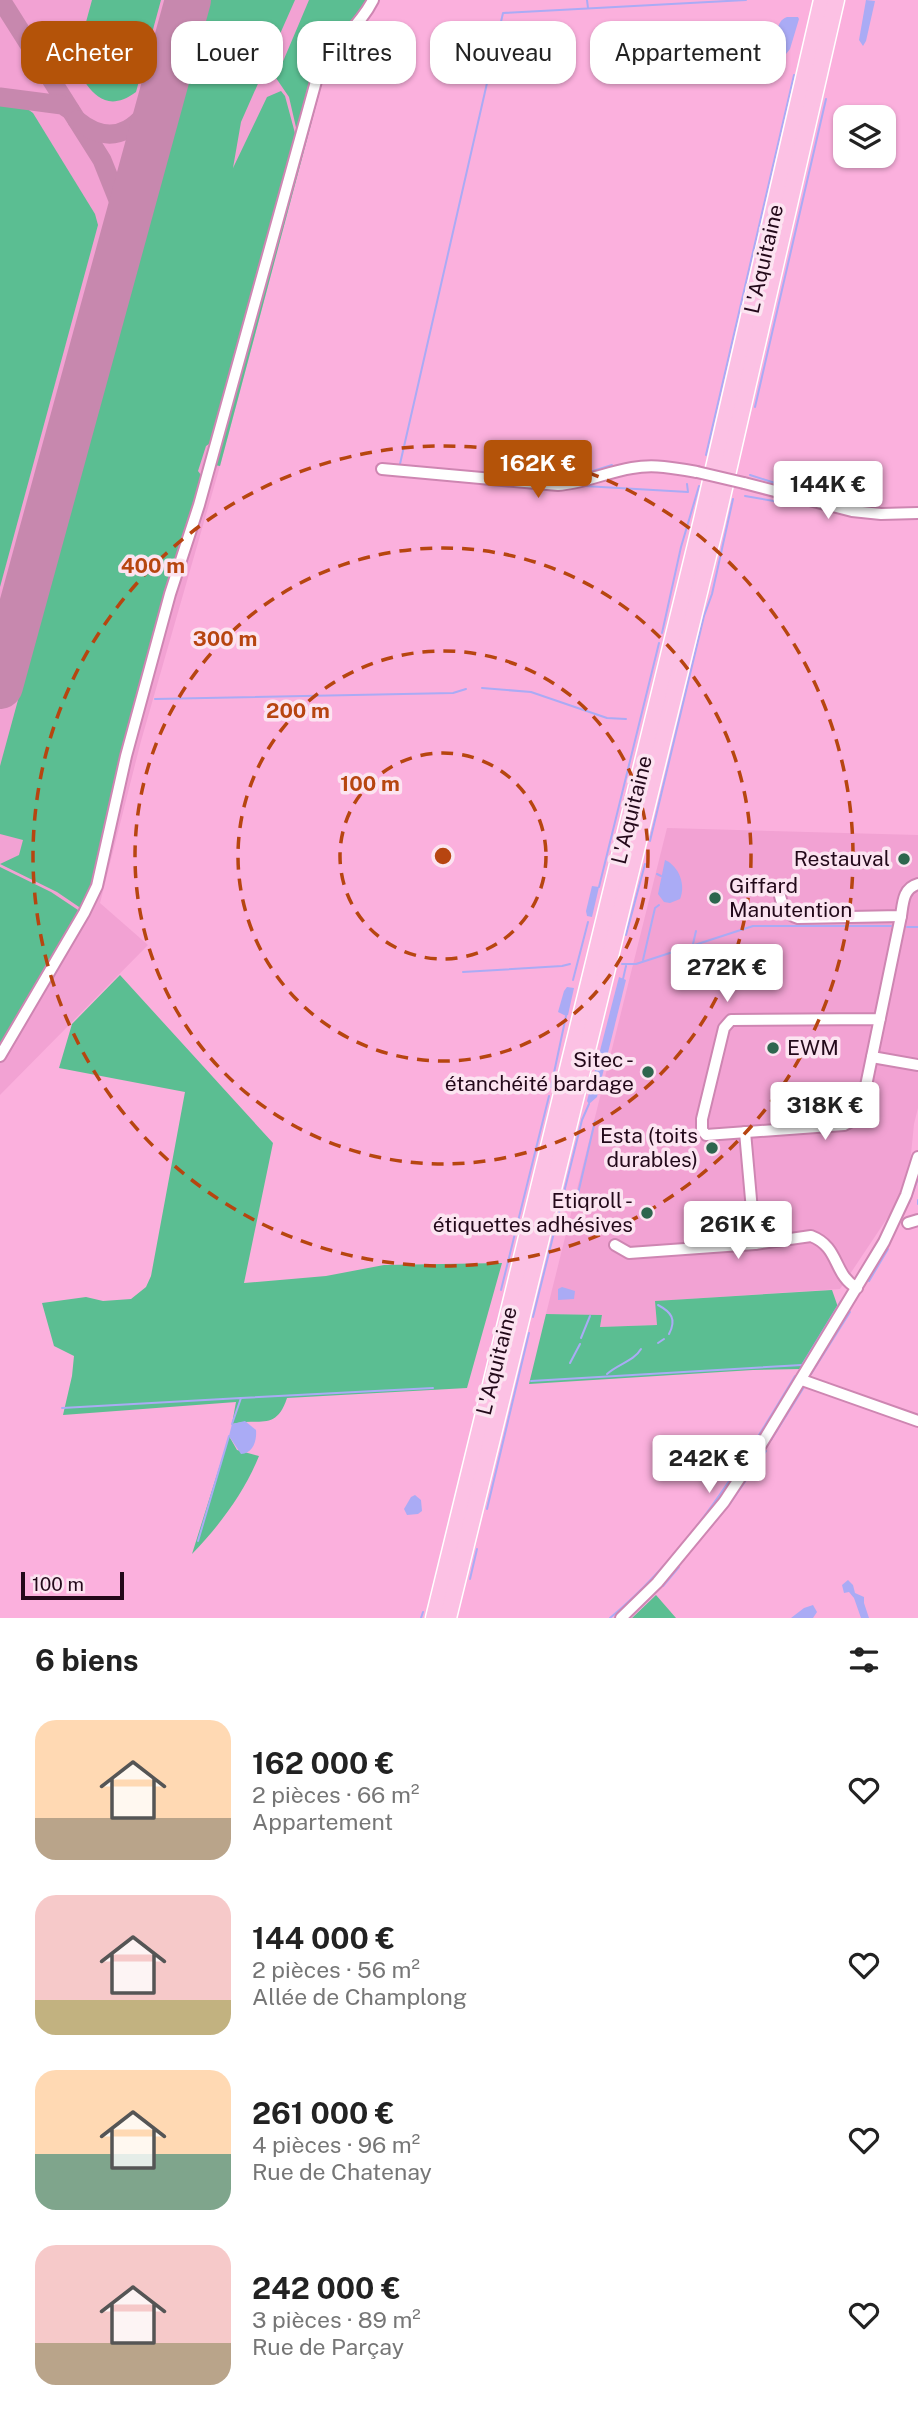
<!DOCTYPE html>
<html lang="fr">
<meta charset="utf-8">
<style>
:root{--surface:#fff;--page:#f6f6f6;--text:#222;--muted:#767676;--accent:#b45309}
body{margin:0;font-family:"Public Sans",sans-serif;background:var(--page);color:var(--text);height:100vh;display:flex;flex-direction:column;font-size:26px;white-space:nowrap}
*{box-sizing:border-box;margin:0}
p{font-size:23px;color:var(--muted)}
.icon{flex:none;width:38px;height:38px;fill:none;stroke:currentColor;stroke-width:2;stroke-linecap:round;stroke-linejoin:round}
.map{position:relative;height:1618px;overflow:hidden}
.sheet{display:flex;flex-direction:column;background:var(--surface);flex:1}
.sheet>*{flex:none}
.top-card{position:absolute;left:21px;top:21px;width:877px;height:63px;display:flex;gap:14px}
.tools{position:absolute;left:833px;top:105px;display:grid;gap:14px}
.tools a{display:grid;place-items:center;width:63px;height:63px;border-radius:14px;background:var(--surface);box-shadow:0 2px 5px #0004;font-size:35px}
.scale{position:absolute;left:21px;bottom:18px;width:103px;box-sizing:border-box;padding-left:7px;border:4px solid #23091a;border-top:0;font-size:19px;line-height:24px;white-space:nowrap;color:#23091a;-webkit-text-stroke:5px #fce4f1;paint-order:stroke}
.price{position:absolute;translate:-50% -60px;padding:0 16px;border-radius:7px;background:#fff;color:#222;font-size:23px;line-height:46px;filter:drop-shadow(0 2px 4px #0008)}
.price::after{content:'';position:absolute;left:50%;top:42px;width:21px;height:16px;margin-left:-10px;background:inherit;clip-path:polygon(0 0,100% 0,50% 100%)}
.price.current{background:var(--accent);color:#fff}
ul{padding:0;list-style:none}
li{display:flex;align-items:center;gap:21px;height:175px;padding:0 35px}
li span{display:grid;place-items:center;flex:none;width:196px;height:140px;border-radius:21px;color:#555}
li>.icon{margin-inline-start:auto}
span .icon{width:84px;height:84px;fill:#fffc;stroke-width:1}
li b{font-size:30px}
h2{display:flex;justify-content:space-between;align-items:center;height:84px;padding:0 35px;font-size:30px}
.pill{padding:0 24px;border-radius:21px;background:var(--surface);box-shadow:0 2px 5px #0004;font-size:24px;line-height:63px}
.pill.current{background:var(--accent);color:#fff}
.map>svg:first-child{display:block}
.built{fill:#f2a2d3}
.green{fill:#5bbe92}
.water{fill:#aaabf5}
.lines{fill:none;stroke-linecap:round;stroke-linejoin:round}
.stream{stroke:#aaabf5;stroke-width:2}
.taxiway{stroke:#c788ae;stroke-width:19}
.runway{stroke:#c788ae;stroke-width:46}
.minor-casing{stroke:#ce86b2;stroke-width:14}
.highway-casing{stroke:#fff;stroke-width:19}
.minor{stroke:#fff;stroke-width:10}
.highway{stroke:#fcc1e4;stroke-width:16}
.minor-bridge-casing{stroke:#ce86b2;stroke-width:14;stroke-linecap:butt}
.minor-bridge{stroke:#fff;stroke-width:10}
.ring{fill:none;stroke:#b74510;stroke-width:3.5;stroke-dasharray:12 9}
.poi-dot{fill:#2e664e;stroke:#fce4f1;stroke-width:2.5}
.labels{text-anchor:middle;stroke-width:7;stroke-linejoin:round;paint-order:stroke}
.street-label{font-size:21px;fill:#23091a;stroke:#fce4f1}
.poi-label{font-size:21px;fill:#23091a;stroke:#fce4f1;text-anchor:end}
.centre{fill:#b74510;stroke:#fce4f1;stroke-width:3.5}
.ring-label{font-size:21px;text-anchor:middle;font-weight:bold;fill:#b74510;stroke:#fce4f1;stroke-width:7;stroke-linejoin:round;paint-order:stroke}
</style>
<div class="map">
<svg width="918" height="1618" viewBox="0 0 918 1618">
<rect width="100%" height="100%" fill="#fbb0dd"/>
<g class="built">
<path d="M 0,0 L 379,0 L 370,17 L 325,72 L 220,466 L 141,741 L 100,903 L 148,945 L 0,1095 Z"/>
<path d="M 667,828 L 918,835 L 918,1108 L 914,1124 L 910,1164 L 894,1208 L 840,1289 L 656,1301 L 657,1325 L 600,1327 L 602,1315 L 546,1314 Z"/>
</g>
<g class="green">
<path d="M 92,0 L 161,0 L 136,92 C 98,120 84,79 67,52 L 83,33 Z"/>
<path d="M 209,0 L 295,0 L 241,122 L 233,168 L 267,97 L 281,91 L 285,96 L 296,137 L 215,440 L 206,446 L 198,471 L 204,479 L 96,876 L 82,909 L 57,892 L 0,864 L 19,855 L 23,840 L 0,834 L 0,766 Z"/>
<path d="M 309,0 L 371,0 L 324,60 L 298,136 L 289,97 L 276,78 Z"/>
<path d="M 374,0 L 379,0 L 370,17 L 325,72 L 220,466 L 215,465 L 319,78 Z"/>
<path d="M 0,102 L 22,105 L 33,113 L 95,214 L 98,225 L 0,587 Z"/>
<path d="M 0,867 L 51,892 L 81,912 L 0,1047 Z"/>
<path d="M 120,975 L 273,1143 L 244,1283 L 326,1276 L 384,1265 L 502,1263 L 467,1388 L 287,1398 C 276,1432 259,1417 232,1424 L 236,1402 L 63,1415 L 72,1376 L 74,1356 L 54,1346 L 42,1303 L 86,1297 L 103,1301 L 131,1299 L 146,1287 L 151,1276 L 185,1092 L 59,1068 L 72,1024 Z"/>
<path d="M 832,1290 L 839,1310 L 800,1369 L 753,1370 L 529,1384 L 546,1314 L 602,1315 L 600,1327 L 657,1325 L 655,1301 Z"/>
<path d="M 229,1436 L 237,1450 L 259,1456 C 244,1493 220,1525 192,1554 Z"/>
<path d="M 656,1595 L 676,1618 L 632,1618 Z"/>
</g>
<g class="water">
<path d="M 866,0 L 875,1 L 866,41 L 863,46 L 859,40 Z"/>
<path d="M 787,17 L 798,17 L 799,19 L 790,49 L 786,54 L 779,48 C 779,35 774,22 787,17 Z"/>
<path d="M 665,860 C 679,866 686,885 680,899 L 670,903 L 664,902 L 658,894 Z"/>
<path d="M 592,886 L 599,887 L 592,917 L 587,916 L 586,911 Z"/>
<path d="M 619,977 L 626,980 L 597,1097 L 589,1104 L 587,1101 Z"/>
<path d="M 567,987 L 574,988 L 568,1015 L 566,1016 L 558,1012 L 564,991 Z"/>
<path d="M 562,1287 L 575,1291 L 574,1299 L 558,1300 L 558,1289 Z"/>
<path d="M 245,1421 L 256,1430 C 257,1441 253,1453 241,1454 L 229,1436 L 232,1424 Z"/>
<path d="M 415,1495 L 421,1500 L 422,1511 L 418,1514 L 407,1515 L 404,1509 L 411,1497 Z"/>
<path d="M 848,1580 L 853,1585 L 855,1593 L 864,1597 L 864,1603 L 869,1618 L 861,1618 L 854,1598 L 849,1592 L 844,1593 L 842,1585 Z"/>
<path d="M 813,1605 L 817,1612 L 813,1618 L 791,1618 L 804,1608 Z"/>
</g>
<g class="lines">
<g class="stream">
<path d="M 587,0 L 588,8"/>
<path d="M 755,407 L 826,99"/>
<path d="M 706,455 L 794,75"/>
<path d="M 400,464 L 503,13 L 746,0"/>
<path d="M 750,475 L 822,498"/>
<path d="M 574,477 L 612,465"/>
<path d="M 584,486 L 688,492 L 687,484"/>
<path d="M 745,496 L 797,505"/>
<path d="M 662,633 L 681,547 L 699,486"/>
<path d="M 482,688 L 531,692 L 607,718 L 626,719"/>
<path d="M 155,699 L 453,693 L 466,689"/>
<path d="M 650,841 L 704,616 L 712,594 L 733,499"/>
<path d="M 657,874 L 661,876"/>
<path d="M 599,887 L 659,643"/>
<path d="M 907,927 L 918,927"/>
<path d="M 626,935 L 645,864"/>
<path d="M 693,944 L 696,931"/>
<path d="M 643,960 L 655,908 L 659,905"/>
<path d="M 622,964 L 636,964 L 753,926 L 891,926"/>
<path d="M 463,972 L 562,966 L 570,964"/>
<path d="M 623,979 L 626,966"/>
<path d="M 573,980 L 588,922"/>
<path d="M 551,1087 L 566,1016"/>
<path d="M 577,1198 L 595,1121"/>
<path d="M 918,1200 L 918,1204"/>
<path d="M 909,1203 L 918,1178"/>
<path d="M 869,1281 L 888,1249"/>
<path d="M 501,1290 L 549,1096"/>
<path d="M 658,1305 C 671,1312 677,1319 669,1334"/>
<path d="M 533,1317 L 582,1120 L 589,1104"/>
<path d="M 581,1338 L 590,1316"/>
<path d="M 658,1343 L 664,1339"/>
<path d="M 570,1363 L 580,1344"/>
<path d="M 802,1365 L 841,1301"/>
<path d="M 607,1374 C 618,1364 634,1361 641,1349"/>
<path d="M 811,1374 L 850,1312"/>
<path d="M 531,1381 L 802,1365"/>
<path d="M 241,1398 L 433,1388"/>
<path d="M 62,1408 L 241,1398 L 232,1424"/>
<path d="M 771,1440 L 804,1387"/>
<path d="M 487,1509 L 529,1333"/>
<path d="M 708,1530 L 731,1502 L 766,1451"/>
<path d="M 198,1541 L 229,1436"/>
<path d="M 470,1579 L 477,1549"/>
<path d="M 663,1586 L 679,1567"/>
<path d="M 421,1618 L 423,1612"/>
<path d="M 610,1618 C 689,1552 743,1463 795,1376"/>
<path d="M 629,1618 L 657,1591"/>
</g>
<g class="taxiway">
<path d="M 1,0 L 102,160 L 120,205 L 125,231"/>
<path d="M 0,97 L 62,105 L 70,110"/>
<path d="M 77,120 C 117,153 143,122 164,89"/>
</g>
<path class="runway" d="M 0,686 L 188,0"/>
<g class="minor-casing">
<g id="minor">
<path d="M 382,469 L 558,485 C 584,483 607,472 632,468 C 654,464 675,468 697,472"/>
<path d="M 744,483 L 852,511 L 881,514 L 918,513"/>
<path d="M 780,896 C 782,906 788,915 798,918 L 901,916 C 903,903 903,888 918,884"/>
<path d="M 880,1019 L 731,1020 L 724,1028 L 702,1119 L 702,1130 L 706,1135 L 844,1125 L 855,1119 L 861,1110 C 874,1045 888,981 901,916"/>
<path d="M 0,1056 L 84,913 L 97,886 L 126,756 L 170,594 L 199,505 L 318,74 C 332,46 359,28 373,0"/>
<path d="M 872,1057 L 918,1065"/>
<path d="M 745,1132 L 755,1244"/>
<path d="M 908,1223 L 918,1220"/>
<path d="M 615,1245 L 629,1253 L 755,1244 L 811,1236 C 840,1247 833,1275 857,1288"/>
<path d="M 802,1380 L 918,1421"/>
<path d="M 621,1618 L 657,1583 L 724,1502 L 753,1458 L 884,1242 L 906,1195 L 918,1157"/>
</g>
</g>
<g class="highway-casing">
<g id="highway">
<path d="M 434,1618 L 702,520 L 822,0"/>
<path d="M 448,1618 L 716,523 L 836,0"/>
</g>
</g>
<use href="#minor" class="minor"/>
<use href="#highway" class="highway"/>
<g class="minor-bridge-casing">
<path id="minor-bridge" d="M 697,472 L 744,483"/>
</g>
<use href="#minor-bridge" class="minor-bridge"/>
</g>
<g class="ring">
<circle cx="443" cy="856" r="103"/>
<circle cx="443" cy="856" r="205"/>
<circle cx="443" cy="856" r="308"/>
<circle cx="443" cy="856" r="410"/>
</g>
<g class="poi-dot">
<circle cx="904" cy="859" r="7"/>
<circle cx="715" cy="898" r="7"/>
<circle cx="773" cy="1048" r="7"/>
<circle cx="648" cy="1072" r="7"/>
<circle cx="712" cy="1148" r="7"/>
<circle cx="647" cy="1213" r="7"/>
</g>
<g class="labels">
<g class="street-label">
<text transform="translate(764 259) rotate(-77)" y="7">L'Aquitaine</text>
<text transform="translate(632 810) rotate(-76)" y="7">L'Aquitaine</text>
<text transform="translate(497 1361) rotate(-76)" y="7">L'Aquitaine</text>
</g>
<g class="poi-label">
<text x="890" y="866">Restauval</text>
<text x="729" y="893" text-anchor="start">Giffard<tspan x="729" dy="24">Manutention</tspan></text>
<text x="787" y="1055" text-anchor="start">EWM</text>
<text x="634" y="1067">Sitec -<tspan x="634" dy="24">étanchéité bardage</tspan></text>
<text x="698" y="1143">Esta (toits<tspan x="698" dy="24">durables)</tspan></text>
<text x="633" y="1208">Etiqroll -<tspan x="633" dy="24">étiquettes adhésives</tspan></text>
</g>
</g>
<circle cx="443" cy="856" r="10" class="centre"/>
<g class="ring-label">
<text x="153" y="573">400 m</text>
<text x="225" y="646">300 m</text>
<text x="298" y="718">200 m</text>
<text x="370" y="791">100 m</text>
</g>
</svg>
<div class="tools">
<a><svg class="icon" aria-label="layers" viewBox="0 0 24 24"><path d="M12 4l9 5-9 5-9-5zM3 14l9 5 9-5"/></svg></a>
</div>
<div class="scale">100 m</div>
<b class="price current" style="left:538px;top:500px">162K €</b>
<b class="price" style="left:828px;top:521px">144K €</b>
<b class="price" style="left:727px;top:1004px">272K €</b>
<b class="price" style="left:825px;top:1142px">318K €</b>
<b class="price" style="left:738px;top:1261px">261K €</b>
<b class="price" style="left:709px;top:1495px">242K €</b>
<div class="top-card">
<a class="pill current">Acheter</a>
<a class="pill">Louer</a>
<a class="pill">Filtres</a>
<a class="pill">Nouveau</a>
<a class="pill">Appartement</a>
</div>
</div>
<section class="sheet">
<h2>6 biens<svg class="icon" aria-label="filters" viewBox="0 0 24 24"><path d="M4 7h16M4 17h16"/><circle cx="9" cy="7" r="2"/><circle cx="15" cy="17" r="2"/></svg></h2>
<ul>
<li><span style="background:linear-gradient(#ffd9b3 70%,#b9a48a 0)"><svg class="icon" aria-label="home" viewBox="0 0 24 24"><path d="M3 11l9-7 9 7M6 9v11h12V9"/></svg></span><div><b>162 000 €</b><p>2 pièces · 66 m²</p><p>Appartement</p></div><svg class="icon" aria-label="heart" viewBox="0 0 24 24"><path d="M12 20l-8-8c-3-5 5-10 8-4 3-6 11-1 8 4z"/></svg></li>
<li><span style="background:linear-gradient(#f6c9c9 75%,#c2b280 0)"><svg class="icon" aria-label="home" viewBox="0 0 24 24"><path d="M3 11l9-7 9 7M6 9v11h12V9"/></svg></span><div><b>144 000 €</b><p>2 pièces · 56 m²</p><p>Allée de Champlong</p></div><svg class="icon" aria-label="heart" viewBox="0 0 24 24"><path d="M12 20l-8-8c-3-5 5-10 8-4 3-6 11-1 8 4z"/></svg></li>
<li><span style="background:linear-gradient(#ffd9b3 60%,#7fa58c 0)"><svg class="icon" aria-label="home" viewBox="0 0 24 24"><path d="M3 11l9-7 9 7M6 9v11h12V9"/></svg></span><div><b>261 000 €</b><p>4 pièces · 96 m²</p><p>Rue de Chatenay</p></div><svg class="icon" aria-label="heart" viewBox="0 0 24 24"><path d="M12 20l-8-8c-3-5 5-10 8-4 3-6 11-1 8 4z"/></svg></li>
<li><span style="background:linear-gradient(#f6c9c9 70%,#b9a48a 0)"><svg class="icon" aria-label="home" viewBox="0 0 24 24"><path d="M3 11l9-7 9 7M6 9v11h12V9"/></svg></span><div><b>242 000 €</b><p>3 pièces · 89 m²</p><p>Rue de Parçay</p></div><svg class="icon" aria-label="heart" viewBox="0 0 24 24"><path d="M12 20l-8-8c-3-5 5-10 8-4 3-6 11-1 8 4z"/></svg></li>
</ul>
</section>
